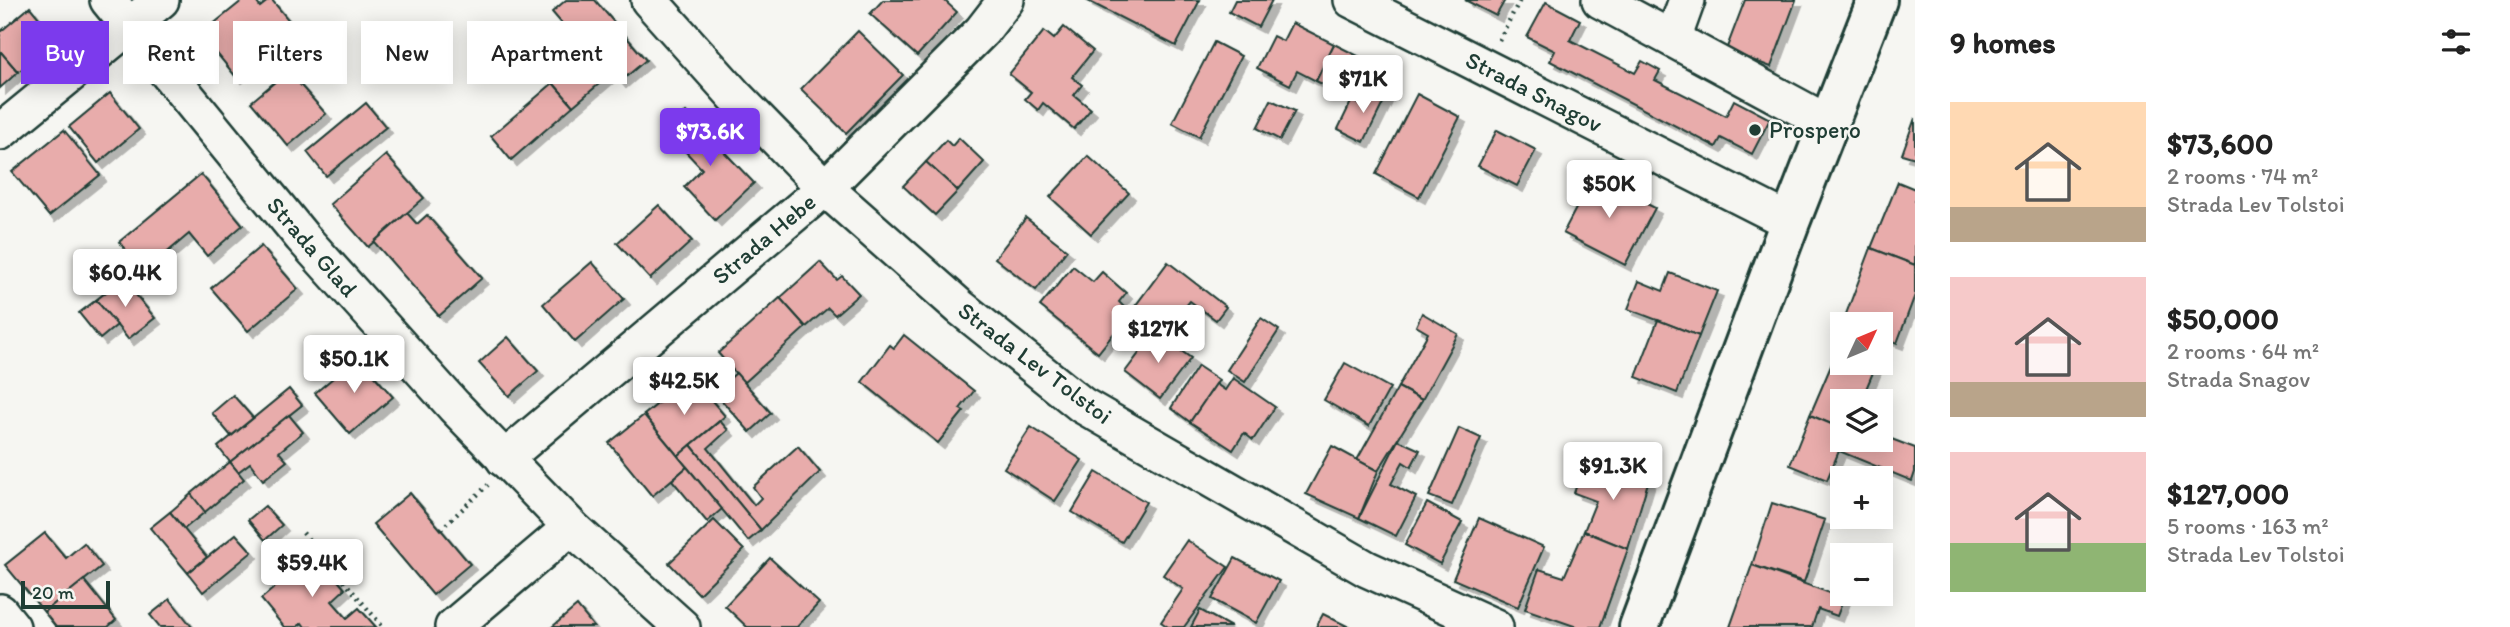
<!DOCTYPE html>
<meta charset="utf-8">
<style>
:root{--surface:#fff;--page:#f2f2f2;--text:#222;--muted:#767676;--accent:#7c3aed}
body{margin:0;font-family:Itim,sans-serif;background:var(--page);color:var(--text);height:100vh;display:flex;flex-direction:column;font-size:26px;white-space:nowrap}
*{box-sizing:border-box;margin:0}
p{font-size:23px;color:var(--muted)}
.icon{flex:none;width:38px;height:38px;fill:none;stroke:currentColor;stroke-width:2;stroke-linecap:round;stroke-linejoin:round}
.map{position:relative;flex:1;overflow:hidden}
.sheet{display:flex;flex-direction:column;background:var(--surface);width:595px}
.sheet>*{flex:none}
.guide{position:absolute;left:21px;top:21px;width:665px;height:63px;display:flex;gap:14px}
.needle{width:46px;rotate:46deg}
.tools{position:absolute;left:1830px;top:312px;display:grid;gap:14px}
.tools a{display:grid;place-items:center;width:63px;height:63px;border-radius:0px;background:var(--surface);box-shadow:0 4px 18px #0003;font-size:35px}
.scale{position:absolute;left:21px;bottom:18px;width:89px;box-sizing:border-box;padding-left:7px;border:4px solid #1f3d34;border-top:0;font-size:19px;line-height:24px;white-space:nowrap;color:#1f3d34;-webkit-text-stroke:5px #f6f6f2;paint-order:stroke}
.price{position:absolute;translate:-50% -60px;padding:0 16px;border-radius:7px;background:#fff;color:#222;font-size:23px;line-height:46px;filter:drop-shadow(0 2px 4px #0008)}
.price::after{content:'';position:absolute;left:50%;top:42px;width:21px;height:16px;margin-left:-10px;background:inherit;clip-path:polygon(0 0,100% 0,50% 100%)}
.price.current{background:var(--accent);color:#fff}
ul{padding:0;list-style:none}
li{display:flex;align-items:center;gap:21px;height:175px;padding:0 35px}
li span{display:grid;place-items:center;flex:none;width:196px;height:140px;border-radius:0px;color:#555}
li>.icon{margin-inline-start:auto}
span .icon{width:84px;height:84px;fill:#fffc;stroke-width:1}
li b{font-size:30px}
h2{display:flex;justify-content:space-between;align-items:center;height:84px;padding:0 35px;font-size:30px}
.pill{padding:0 24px;border-radius:0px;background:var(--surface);box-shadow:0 4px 18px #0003;font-size:24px;line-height:63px}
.pill.current{background:var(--accent);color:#fff}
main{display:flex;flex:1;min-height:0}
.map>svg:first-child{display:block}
.building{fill:#e8acab;stroke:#1f3d34;stroke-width:2;filter:url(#shadow)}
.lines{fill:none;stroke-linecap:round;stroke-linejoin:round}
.minor-casing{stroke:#1f3d34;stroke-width:40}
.secondary-casing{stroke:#1f3d34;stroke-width:44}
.path{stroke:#1f3d34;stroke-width:4.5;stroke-dasharray:2 5;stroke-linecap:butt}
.minor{stroke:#f6f6f2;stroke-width:35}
.secondary{stroke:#f6f6f2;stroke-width:38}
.poi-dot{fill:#1f3d34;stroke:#f6f6f2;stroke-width:2.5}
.labels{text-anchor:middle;stroke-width:5;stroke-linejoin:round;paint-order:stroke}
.street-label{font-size:24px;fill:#1f3d34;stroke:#f6f6f2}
.poi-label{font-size:24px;fill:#1f3d34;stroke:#f6f6f2;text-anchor:start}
</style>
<main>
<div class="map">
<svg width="1915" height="627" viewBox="0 0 1915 627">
<defs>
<filter id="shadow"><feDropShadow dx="6" dy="6" stdDeviation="0" flood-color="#0004"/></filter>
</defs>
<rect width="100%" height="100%" fill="#f6f6f2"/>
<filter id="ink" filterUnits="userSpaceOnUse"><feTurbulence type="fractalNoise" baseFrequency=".0143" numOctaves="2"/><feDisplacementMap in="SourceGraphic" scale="14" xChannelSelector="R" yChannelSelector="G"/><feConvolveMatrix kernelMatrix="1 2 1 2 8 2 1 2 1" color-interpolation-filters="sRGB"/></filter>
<g filter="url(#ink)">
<g class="building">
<path d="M 243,0 L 255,0 L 260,7 L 269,0 L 272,0 L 296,29 L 236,77 L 201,34 Z"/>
<path d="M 566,0 L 595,0 L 618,27 L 587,53 L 552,12 Z"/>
<path d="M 883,0 L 944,0 L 957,12 L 917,56 L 870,14 Z"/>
<path d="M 1086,0 L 1200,0 L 1176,46 Z"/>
<path d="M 1235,0 L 1272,0 L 1258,27 L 1229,12 Z"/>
<path d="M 1465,0 L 1505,0 L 1496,16 Z"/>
<path d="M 1745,0 L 1796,0 L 1771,67 L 1726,50 Z"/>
<path d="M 1546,2 L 1580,20 L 1570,40 L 1635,73 L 1642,61 L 1660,71 L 1655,80 L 1726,116 L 1734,100 L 1770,119 L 1752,154 L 1721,138 L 1716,147 L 1550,61 L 1555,51 L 1527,37 Z"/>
<path d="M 30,7 L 58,41 L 18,72 L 0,51 L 0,32 Z"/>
<path d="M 1292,23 L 1334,44 L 1316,81 L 1297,71 L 1290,85 L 1257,68 L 1273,36 L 1283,41 Z"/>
<path d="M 618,27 L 646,60 L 620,82 L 592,49 Z"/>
<path d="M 1064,27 L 1093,51 L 1072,77 L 1082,85 L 1074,95 L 1091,109 L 1074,129 L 1043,103 L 1038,110 L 1025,99 L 1031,92 L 1009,74 L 1044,31 L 1054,39 Z"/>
<path d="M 858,31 L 903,75 L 846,133 L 801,89 Z"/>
<path d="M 1214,42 L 1241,56 L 1199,137 L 1172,123 Z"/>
<path d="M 1334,44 L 1372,63 L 1354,100 L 1316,81 Z"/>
<path d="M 592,49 L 612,73 L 573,106 L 553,83 Z"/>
<path d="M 0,51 L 18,72 L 0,88 Z"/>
<path d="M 288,71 L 326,114 L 288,146 L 251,102 Z"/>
<path d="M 553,83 L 573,106 L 511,160 L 491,136 Z"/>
<path d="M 1373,85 L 1388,93 L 1364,142 L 1338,129 L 1352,100 L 1363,106 Z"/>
<path d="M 110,93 L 139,129 L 98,163 L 69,127 Z"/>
<path d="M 1417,94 L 1460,117 L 1419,197 L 1376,174 Z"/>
<path d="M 1271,100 L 1295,111 L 1280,140 L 1257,128 Z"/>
<path d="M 366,103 L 386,127 L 326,176 L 307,152 Z"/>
<path d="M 686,112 L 754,183 L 715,220 L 684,187 L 702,169 L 666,131 Z"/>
<path d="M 1915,118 L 1915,158 L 1902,154 Z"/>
<path d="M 64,130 L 100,175 L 49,216 L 12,172 Z"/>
<path d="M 1497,130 L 1536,150 L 1517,186 L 1478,166 Z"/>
<path d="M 959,138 L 984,162 L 958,191 L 926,162 L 946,140 L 952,146 Z"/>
<path d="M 386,155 L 424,198 L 368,247 L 330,204 Z"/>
<path d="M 1088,156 L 1129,193 L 1091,234 L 1050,197 Z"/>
<path d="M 926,162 L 958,191 L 935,215 L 903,186 Z"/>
<path d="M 201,174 L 243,225 L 207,256 L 189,234 L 144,272 L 119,242 Z"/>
<path d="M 1593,176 L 1655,208 L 1625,265 L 1563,233 Z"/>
<path d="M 1898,182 L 1915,189 L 1915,265 L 1871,248 Z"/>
<path d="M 659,205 L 692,241 L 650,279 L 617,243 Z"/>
<path d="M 407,213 L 417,224 L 427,215 L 482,278 L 439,316 L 374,242 Z"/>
<path d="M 1026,218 L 1067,250 L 1036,290 L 995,258 Z"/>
<path d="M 261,246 L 298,289 L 248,331 L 211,288 Z"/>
<path d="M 1871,248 L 1915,265 L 1915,295 L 1897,343 L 1881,337 L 1881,324 L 1843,322 Z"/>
<path d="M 592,262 L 624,299 L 575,342 L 543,304 Z"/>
<path d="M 820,262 L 837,280 L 842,276 L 859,294 L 835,315 L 828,308 L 806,327 L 780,298 Z"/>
<path d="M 1168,262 L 1226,307 L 1216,320 L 1190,301 L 1175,319 L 1162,309 L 1147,329 L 1130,313 Z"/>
<path d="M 1073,266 L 1093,282 L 1102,272 L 1126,293 L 1119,302 L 1130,313 L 1098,353 L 1040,306 Z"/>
<path d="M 1670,273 L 1717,291 L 1699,336 L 1628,309 L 1639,281 L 1663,291 Z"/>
<path d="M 123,279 L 155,318 L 128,339 L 96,300 Z"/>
<path d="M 780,298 L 806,327 L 744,383 L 718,353 Z"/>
<path d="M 96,300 L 117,325 L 100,339 L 79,313 Z"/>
<path d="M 1422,313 L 1458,334 L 1422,400 L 1398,387 L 1428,333 L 1416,326 Z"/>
<path d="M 1261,318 L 1279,330 L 1245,382 L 1227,370 Z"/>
<path d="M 1658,320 L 1699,336 L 1677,393 L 1636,377 Z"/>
<path d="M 1155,332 L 1191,358 L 1160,399 L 1125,372 Z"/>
<path d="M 904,335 L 974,391 L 960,409 L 964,411 L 938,443 L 862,382 L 890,345 L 894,348 Z"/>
<path d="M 508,337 L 538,371 L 509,396 L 479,363 Z"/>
<path d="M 1839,347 L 1843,348 L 1843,362 L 1877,363 L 1861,401 L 1843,401 L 1843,429 L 1810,415 Z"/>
<path d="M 358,357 L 393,397 L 350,434 L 315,393 Z"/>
<path d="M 1345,363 L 1390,388 L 1369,426 L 1324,400 Z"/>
<path d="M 1198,366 L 1219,380 L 1190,422 L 1171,408 Z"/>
<path d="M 736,373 L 771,413 L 750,432 L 714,392 Z"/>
<path d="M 1233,378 L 1275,407 L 1253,440 L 1244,433 L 1233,450 L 1190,422 L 1216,384 L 1225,390 Z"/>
<path d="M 684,382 L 694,394 L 701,388 L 725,416 L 678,456 L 644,415 Z"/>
<path d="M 1398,387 L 1422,400 L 1378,471 L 1357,460 Z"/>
<path d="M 289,389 L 302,405 L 230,462 L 218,447 Z"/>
<path d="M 233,395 L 253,418 L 231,436 L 212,413 Z"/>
<path d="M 289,415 L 303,432 L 279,452 L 287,461 L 263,480 L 250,463 L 238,472 L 230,462 Z"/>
<path d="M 644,415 L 687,467 L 652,496 L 609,443 Z"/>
<path d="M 1810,415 L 1843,429 L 1844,439 L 1827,480 L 1790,465 Z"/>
<path d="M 720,421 L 728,430 L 708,448 L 754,505 L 761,498 L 753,487 L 798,446 L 820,472 L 761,530 L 691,445 Z"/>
<path d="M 1031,427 L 1082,460 L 1055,501 L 1004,468 Z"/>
<path d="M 1459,428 L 1481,438 L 1452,505 L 1429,496 Z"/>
<path d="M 1881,435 L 1915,448 L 1915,472 L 1912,481 L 1839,451 L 1844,439 L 1881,439 Z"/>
<path d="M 1398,440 L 1420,450 L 1411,467 L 1403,462 L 1391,484 L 1416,497 L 1396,536 L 1359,518 Z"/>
<path d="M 691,445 L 761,530 L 748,541 L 678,456 Z"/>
<path d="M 1332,446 L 1378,471 L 1359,518 L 1306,494 Z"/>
<path d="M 230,462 L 244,479 L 205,512 L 191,494 Z"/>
<path d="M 1602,462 L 1649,479 L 1628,549 L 1584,531 L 1596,501 L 1574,493 L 1583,467 L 1598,473 Z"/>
<path d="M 687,467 L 722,509 L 707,522 L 672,480 Z"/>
<path d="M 1096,472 L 1146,502 L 1122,542 L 1072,512 Z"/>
<path d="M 410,493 L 470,564 L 433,595 L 373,524 Z"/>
<path d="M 191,494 L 205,512 L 184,529 L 170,512 Z"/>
<path d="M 1427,503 L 1462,522 L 1440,564 L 1405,545 Z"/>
<path d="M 1772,503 L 1825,520 L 1804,582 L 1752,565 Z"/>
<path d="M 265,506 L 282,525 L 265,540 L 248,520 Z"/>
<path d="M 170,512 L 207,557 L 188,573 L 150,528 Z"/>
<path d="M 1479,518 L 1544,547 L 1518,607 L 1453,579 Z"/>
<path d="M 714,520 L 744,550 L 699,594 L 669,563 Z"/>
<path d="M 1584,531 L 1628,549 L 1600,627 L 1577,627 L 1525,609 L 1539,569 L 1564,577 Z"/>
<path d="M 45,533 L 66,558 L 84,543 L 102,566 L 44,612 L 5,565 Z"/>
<path d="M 236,534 L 252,552 L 203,592 L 188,573 Z"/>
<path d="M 1187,540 L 1228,567 L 1184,627 L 1168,627 L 1161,622 L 1183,589 L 1163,575 Z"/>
<path d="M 315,553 L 345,589 L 332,601 L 347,618 L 359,608 L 376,627 L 305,627 L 302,623 L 297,627 L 284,627 L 261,599 Z"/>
<path d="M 770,558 L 819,603 L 797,627 L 747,627 L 725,606 Z"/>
<path d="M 1235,558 L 1279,581 L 1256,623 L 1212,599 Z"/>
<path d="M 1752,565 L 1844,598 L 1837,616 L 1818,609 L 1812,627 L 1730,627 Z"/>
<path d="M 84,580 L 116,620 L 108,627 L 56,627 L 44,612 Z"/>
<path d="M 170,599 L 192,627 L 160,627 L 150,615 Z"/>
<path d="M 577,606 L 594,627 L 552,627 Z"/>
<path d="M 1200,610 L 1231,627 L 1191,627 Z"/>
<path d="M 1323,614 L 1349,627 L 1316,627 Z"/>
</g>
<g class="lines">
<g class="minor-casing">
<g id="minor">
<path d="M 108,0 L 302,237 L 454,406 L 571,527 L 682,627"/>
<path d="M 649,0 L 735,96 L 825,188 L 961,308 L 1082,405 L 1367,569 L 1495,627"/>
<path d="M 1352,0 L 1790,222"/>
<path d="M 1600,0 L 1828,123"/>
<path d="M 1673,39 L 1687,0"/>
<path d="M 0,132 L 161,0"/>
<path d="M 504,459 L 825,188 L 982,31 L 1006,0"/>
<path d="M 0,612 L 12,627"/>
<path d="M 453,627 L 571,527"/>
</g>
</g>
<g class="secondary-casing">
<path id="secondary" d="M 1639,627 L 1790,222 L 1877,0"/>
</g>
<g class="path">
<path d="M 1499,40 L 1520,0"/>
<path d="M 441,529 L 488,485"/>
<path d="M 303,533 L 383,627"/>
</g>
<use href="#minor" class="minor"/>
<use href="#secondary" class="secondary"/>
</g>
</g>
<circle class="poi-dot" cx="1755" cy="130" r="7"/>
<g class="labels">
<g class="street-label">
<text transform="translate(1534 92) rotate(27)" y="8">Strada Snagov</text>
<text transform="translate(764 239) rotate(-40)" y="8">Strada Hebe</text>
<text transform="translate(312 247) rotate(49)" y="8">Strada Glad</text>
<text transform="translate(1035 363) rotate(37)" y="8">Strada Lev Tolstoi</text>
</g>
<g class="poi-label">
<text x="1769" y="138">Prospero</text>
</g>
</g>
</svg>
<div class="tools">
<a><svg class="needle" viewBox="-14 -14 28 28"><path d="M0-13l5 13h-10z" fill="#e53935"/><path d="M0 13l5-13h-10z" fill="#767676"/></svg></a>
<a><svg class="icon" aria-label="layers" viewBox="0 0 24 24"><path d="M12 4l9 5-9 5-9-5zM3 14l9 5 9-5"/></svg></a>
<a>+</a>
<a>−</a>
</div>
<div class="scale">20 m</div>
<b class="price" style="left:1363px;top:115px">$71K</b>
<b class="price current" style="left:710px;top:168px">$73.6K</b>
<b class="price" style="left:1609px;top:220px">$50K</b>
<b class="price" style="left:125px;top:309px">$60.4K</b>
<b class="price" style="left:1158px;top:365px">$127K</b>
<b class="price" style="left:354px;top:395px">$50.1K</b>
<b class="price" style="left:684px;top:417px">$42.5K</b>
<b class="price" style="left:1613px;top:502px">$91.3K</b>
<b class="price" style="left:312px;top:599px">$59.4K</b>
<div class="guide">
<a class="pill current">Buy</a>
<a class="pill">Rent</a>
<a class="pill">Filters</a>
<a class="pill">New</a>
<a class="pill">Apartment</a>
</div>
</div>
<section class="sheet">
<h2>9 homes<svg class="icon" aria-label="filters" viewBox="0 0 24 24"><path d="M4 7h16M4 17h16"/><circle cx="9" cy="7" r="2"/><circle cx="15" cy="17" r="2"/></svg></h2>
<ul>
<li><span style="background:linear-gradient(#ffd9b3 75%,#b9a48a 0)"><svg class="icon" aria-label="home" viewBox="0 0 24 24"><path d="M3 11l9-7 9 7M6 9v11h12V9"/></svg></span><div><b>$73,600</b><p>2 rooms · 74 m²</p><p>Strada Lev Tolstoi</p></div></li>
<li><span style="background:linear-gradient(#f6c9c9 75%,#b9a48a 0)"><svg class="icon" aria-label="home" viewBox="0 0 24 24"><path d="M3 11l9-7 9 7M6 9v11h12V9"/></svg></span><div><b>$50,000</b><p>2 rooms · 64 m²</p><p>Strada Snagov</p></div></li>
<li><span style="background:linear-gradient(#f6c9c9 65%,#8fb573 0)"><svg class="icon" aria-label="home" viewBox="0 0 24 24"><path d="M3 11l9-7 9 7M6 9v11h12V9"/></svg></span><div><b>$127,000</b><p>5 rooms · 163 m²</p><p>Strada Lev Tolstoi</p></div></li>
</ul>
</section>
</main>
